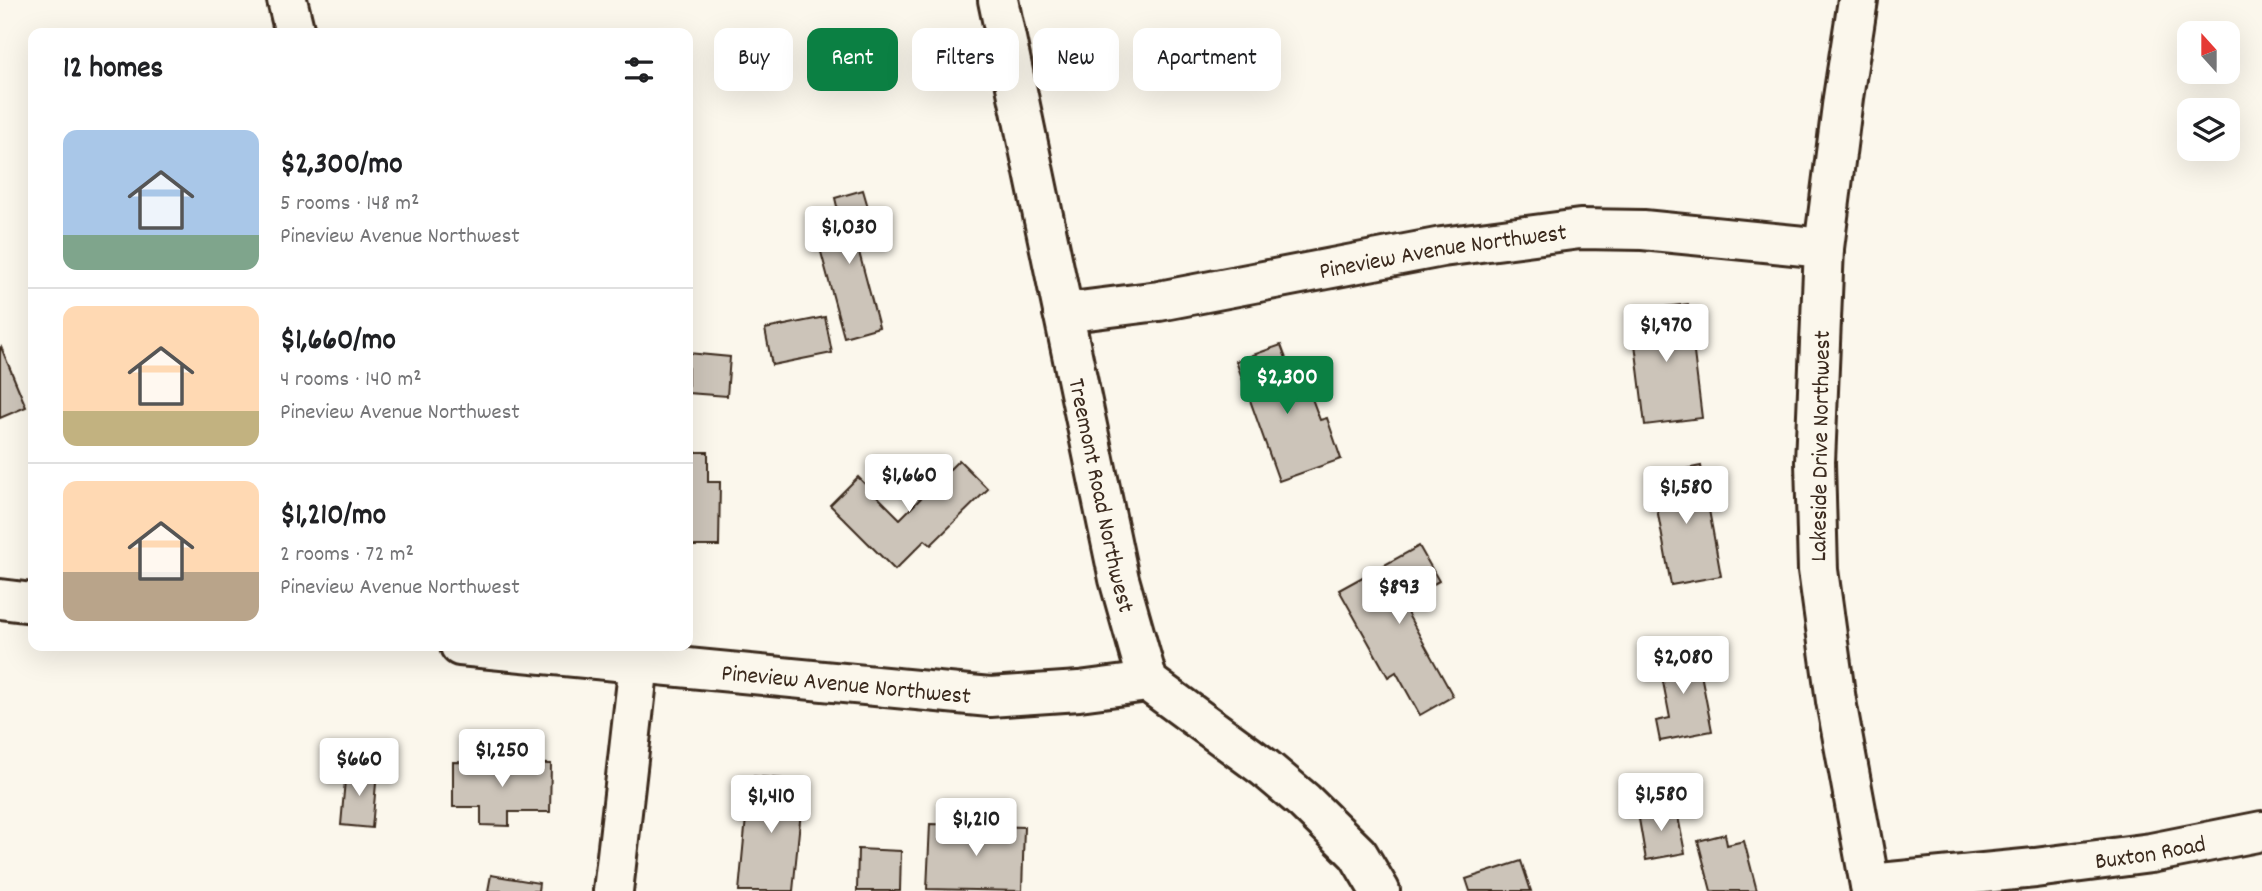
<!DOCTYPE html>
<meta charset="utf-8">
<style>
:root{--surface:#fff;--page:#f6f6f6;--text:#202124;--muted:#757577;--line:#e0e0e0;--accent:#0b8043}
body{margin:0;font-family:Dekko,sans-serif;background:var(--page);color:var(--text);height:100vh;display:flex;flex-direction:column;font-size:26px;white-space:nowrap}
*{box-sizing:border-box;margin:0}
p{font-size:23px;color:var(--muted)}
.icon{flex:none;width:38px;height:38px;fill:none;stroke:currentColor;stroke-width:2;stroke-linecap:round;stroke-linejoin:round}
.map{position:relative;flex:1;overflow:hidden}
.details{position:absolute;left:28px;top:28px;width:665px;height:623px;display:flex;flex-direction:column;background:var(--surface);border-radius:14px;box-shadow:0 7px 28px #0002}
.details>*{flex:none}
.banner{position:absolute;left:714px;top:28px;width:665px;height:63px;display:flex;gap:14px}
.needle{width:46px;rotate:339deg}
.tools{position:absolute;left:2177px;top:21px;display:grid;gap:14px}
.tools a{display:grid;place-items:center;width:63px;height:63px;border-radius:14px;background:var(--surface);box-shadow:0 7px 28px #0002;font-size:35px}
.price{position:absolute;translate:-50% -60px;padding:0 16px;border-radius:7px;background:#fff;color:#222;font-size:23px;line-height:46px;filter:drop-shadow(0 2px 4px #0008)}
.price::after{content:'';position:absolute;left:50%;top:42px;width:21px;height:16px;margin-left:-10px;background:inherit;clip-path:polygon(0 0,100% 0,50% 100%)}
.price.on{background:var(--accent);color:#fff}
ul{padding:0;list-style:none}
li{display:flex;align-items:center;gap:21px;height:175px;padding:0 35px}
li+li{border-top:2px solid var(--line)}
li span{display:grid;place-items:center;flex:none;width:196px;height:140px;border-radius:14px;color:#555}
li>.icon{margin-inline-start:auto}
span .icon{width:84px;height:84px;fill:#fffc;stroke-width:1}
li b{font-size:30px}
h2{display:flex;justify-content:space-between;align-items:center;height:84px;padding:0 35px;font-size:30px}
.tag{padding:0 24px;border-radius:14px;background:var(--surface);box-shadow:0 7px 28px #0002;font-size:24px;line-height:63px}
.tag.on{background:var(--accent);color:#fff}
.map>svg:first-child{display:block}
.building{fill:#ccc4b9;stroke:#3b2a1e;stroke-width:2}
.lines{fill:none;stroke-linecap:round;stroke-linejoin:round}
.minor-casing{stroke:#3b2a1e;stroke-width:44}
.minor{stroke:#fbf7ec;stroke-width:38}
.labels{text-anchor:middle;stroke-width:7;stroke-linejoin:round;paint-order:stroke}
.street-label{font-size:24px;fill:#3b2a1e;stroke:#fbf7ec}
</style>
<div class="map">
<svg width="2262" height="891" viewBox="0 0 2262 891">
<rect width="100%" height="100%" fill="#fbf7ec"/>
<filter id="ink" filterUnits="userSpaceOnUse"><feTurbulence type="fractalNoise" baseFrequency=".0143" numOctaves="2"/><feDisplacementMap in="SourceGraphic" scale="14" xChannelSelector="R" yChannelSelector="G"/><feConvolveMatrix kernelMatrix="1 2 1 2 8 2 1 2 1" color-interpolation-filters="sRGB"/></filter>
<g filter="url(#ink)">
<g class="building">
<path d="M 863,190 L 872,221 L 852,226 L 879,327 L 844,337 L 818,241 L 831,237 L 826,219 L 839,215 L 835,198 Z"/>
<path d="M 1688,304 L 1702,418 L 1645,425 L 1631,311 Z"/>
<path d="M 825,317 L 832,353 L 772,365 L 765,329 Z"/>
<path d="M 1281,345 L 1298,391 L 1308,388 L 1320,420 L 1327,418 L 1341,459 L 1279,481 L 1236,361 Z"/>
<path d="M 1,347 L 26,407 L 0,418 L 0,348 Z"/>
<path d="M 688,353 L 730,357 L 727,396 L 688,393 Z"/>
<path d="M 688,452 L 708,452 L 708,482 L 720,482 L 719,546 L 688,546 Z"/>
<path d="M 959,460 L 988,489 L 931,545 L 925,540 L 895,570 L 830,505 L 858,477 L 900,519 Z"/>
<path d="M 1701,466 L 1721,576 L 1671,585 L 1651,476 Z"/>
<path d="M 1419,546 L 1439,581 L 1401,602 L 1453,696 L 1420,715 L 1396,672 L 1388,677 L 1339,590 Z"/>
<path d="M 1696,648 L 1712,731 L 1660,741 L 1656,721 L 1670,718 L 1658,656 Z"/>
<path d="M 453,762 L 551,764 L 550,812 L 509,812 L 509,826 L 481,825 L 481,807 L 453,807 Z"/>
<path d="M 346,769 L 377,772 L 372,828 L 341,825 Z"/>
<path d="M 750,776 L 804,781 L 793,891 L 739,891 Z"/>
<path d="M 1676,806 L 1685,853 L 1646,860 L 1638,813 Z"/>
<path d="M 930,824 L 1024,827 L 1022,891 L 927,889 Z"/>
<path d="M 1725,834 L 1727,845 L 1744,841 L 1757,891 L 1711,891 L 1698,841 Z"/>
<path d="M 858,849 L 901,851 L 900,891 L 857,891 Z"/>
<path d="M 1521,861 L 1531,891 L 1470,891 L 1466,879 Z"/>
<path d="M 491,875 L 539,883 L 538,891 L 488,891 Z"/>
</g>
<g class="lines">
<g class="minor-casing">
<g id="minor">
<path d="M 287,0 L 295,33"/>
<path id="s1" d="M 998,0 L 1119,579 L 1148,682 L 1265,768 L 1304,801 L 1358,854 L 1380,891"/>
<path d="M 1858,0 L 1843,98 L 1824,248 L 1815,462 L 1818,570 L 1836,701 L 1871,891"/>
<path id="s2" d="M 1063,313 L 1159,301 L 1442,247 L 1580,229 L 1643,230 L 1824,248"/>
<path d="M 0,599 L 33,603"/>
<path id="s3" d="M 460,646 L 990,697 L 1079,691 L 1148,682"/>
<path id="s4" d="M 1870,884 L 2035,868 L 2151,853 L 2262,831"/>
<path d="M 613,891 L 639,663"/>
</g>
</g>
<use href="#minor" class="minor"/>
</g>
</g>
<g class="labels">
<g class="street-label">
<text dy="8" stroke="none"><textPath href="#s2" startOffset="385">Pineview Avenue Northwest</textPath></text>
<text transform="translate(1819 446) rotate(-89)" y="8">Lakeside Drive Northwest</text>
<text dy="8" stroke="none"><textPath href="#s1" startOffset="506">Treemont Road Northwest</textPath></text>
<text dy="8" stroke="none"><textPath href="#s3" startOffset="388">Pineview Avenue Northwest</textPath></text>
<text dy="8" stroke="none"><textPath href="#s4" startOffset="282">Buxton Road</textPath></text>
</g>
</g>
</svg>
<div class="tools">
<a><svg class="needle" viewBox="-14 -14 28 28"><path d="M0-13l5 13h-10z" fill="#e53935"/><path d="M0 13l5-13h-10z" fill="#757577"/></svg></a>
<a><svg class="icon" aria-label="layers" viewBox="0 0 24 24"><path d="M12 4l9 5-9 5-9-5zM3 14l9 5 9-5"/></svg></a>
</div>
<b class="price" style="left:849px;top:266px">$1,030</b>
<b class="price" style="left:1666px;top:364px">$1,970</b>
<b class="price on" style="left:1287px;top:416px">$2,300</b>
<b class="price" style="left:909px;top:514px">$1,660</b>
<b class="price" style="left:1686px;top:526px">$1,580</b>
<b class="price" style="left:1399px;top:626px">$893</b>
<b class="price" style="left:1683px;top:696px">$2,080</b>
<b class="price" style="left:502px;top:789px">$1,250</b>
<b class="price" style="left:359px;top:798px">$660</b>
<b class="price" style="left:1661px;top:833px">$1,580</b>
<b class="price" style="left:771px;top:835px">$1,410</b>
<b class="price" style="left:976px;top:858px">$1,210</b>
<div class="banner">
<a class="tag">Buy</a>
<a class="tag on">Rent</a>
<a class="tag">Filters</a>
<a class="tag">New</a>
<a class="tag">Apartment</a>
</div>
<section class="details">
<h2>12 homes<svg class="icon" aria-label="filters" viewBox="0 0 24 24"><path d="M4 7h16M4 17h16"/><circle cx="9" cy="7" r="2"/><circle cx="15" cy="17" r="2"/></svg></h2>
<ul>
<li><span style="background:linear-gradient(#a9c7e8 75%,#7fa58c 0)"><svg class="icon" aria-label="home" viewBox="0 0 24 24"><path d="M3 11l9-7 9 7M6 9v11h12V9"/></svg></span><div><b>$2,300/mo</b><p>5 rooms · 148 m²</p><p>Pineview Avenue Northwest</p></div></li>
<li><span style="background:linear-gradient(#ffd9b3 75%,#c2b280 0)"><svg class="icon" aria-label="home" viewBox="0 0 24 24"><path d="M3 11l9-7 9 7M6 9v11h12V9"/></svg></span><div><b>$1,660/mo</b><p>4 rooms · 140 m²</p><p>Pineview Avenue Northwest</p></div></li>
<li><span style="background:linear-gradient(#ffd9b3 65%,#b9a48a 0)"><svg class="icon" aria-label="home" viewBox="0 0 24 24"><path d="M3 11l9-7 9 7M6 9v11h12V9"/></svg></span><div><b>$1,210/mo</b><p>2 rooms · 72 m²</p><p>Pineview Avenue Northwest</p></div></li>
</ul>
</section>
</div>
